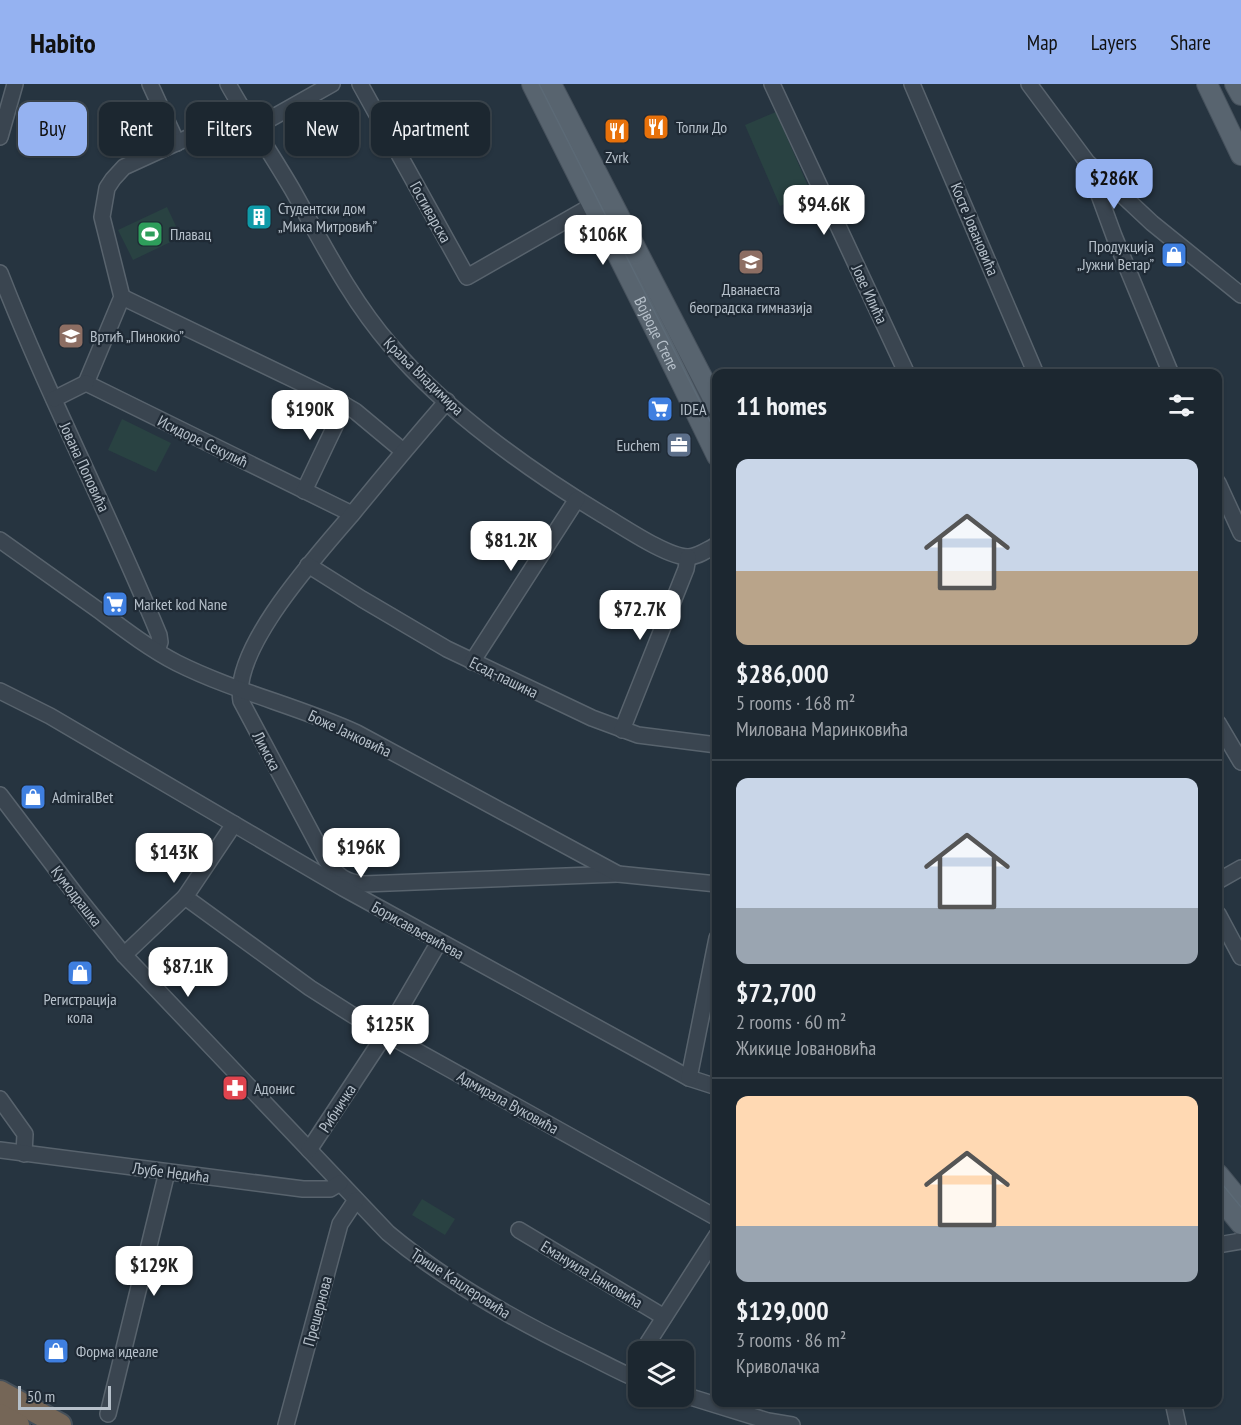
<!DOCTYPE html>
<meta charset="utf-8">
<style>
:root{--surface:#1c2730;--page:#29333c;--text:#f1f3f6;--muted:#a0a5ab;--line:#3a444c;--accent:#95b2f1}
body{margin:0;font-family:"PT Sans Narrow",sans-serif;background:var(--page);color:var(--text);height:100vh;display:flex;flex-direction:column;font-size:22px;white-space:nowrap}
*{box-sizing:border-box;margin:0}
p{font-size:20px;color:var(--muted)}
.icon{flex:none;width:33px;height:33px;fill:none;stroke:currentColor;stroke-width:2;stroke-linecap:round;stroke-linejoin:round}
.map{position:relative;flex:1;overflow:hidden}
.drawer{position:absolute;left:712px;top:285px;width:510px;height:1038px;display:flex;flex-direction:column;background:var(--surface);border-radius:12px;box-shadow:0 2px 4px #0004,0 0 0 2px var(--line)}
.drawer>*{flex:none}
.top-card{position:absolute;left:18px;top:18px;width:570px;height:54px;display:flex;gap:12px}
.fabs{position:absolute;left:628px;top:1257px;display:grid;gap:12px}
.fabs a{display:grid;place-items:center;width:66px;height:66px;border-radius:12px;background:var(--surface);box-shadow:0 2px 4px #0004,0 0 0 2px var(--line);font-size:30px}
.scale{position:absolute;left:18px;bottom:15px;width:93px;box-sizing:border-box;padding-left:6px;border:3px solid #b6c0ca;border-top:0;font-size:16px;line-height:21px;white-space:nowrap;color:#b6c0ca;-webkit-text-stroke:4px #1f2a35;paint-order:stroke}
.price{position:absolute;translate:-50% -51px;padding:0 14px;border-radius:12px;background:#fff;color:#222;font-size:20px;line-height:39px;filter:drop-shadow(0 2px 3px #0008)}
.price::after{content:'';position:absolute;left:50%;top:36px;width:18px;height:14px;margin-left:-9px;background:inherit;clip-path:polygon(0 0,100% 0,50% 100%)}
.price.current{background:var(--accent);color:#111}
ul{padding:0;list-style:none}
li{display:grid;align-content:center;gap:12px;height:318px;padding:0 24px}
li+li{border-top:2px solid var(--line)}
li span{display:grid;place-items:center;height:186px;border-radius:12px;color:#555}
li>.icon{margin-inline-start:auto}
span .icon{width:108px;height:108px;fill:#fffc;stroke-width:1}
li b{font-size:26px}
h2{display:flex;justify-content:space-between;align-items:center;height:72px;padding:0 24px;font-size:26px}
.pill{padding:0 21px;border-radius:12px;background:var(--surface);box-shadow:0 2px 4px #0004,0 0 0 2px var(--line);font-size:21px;line-height:54px}
.pill.current{background:var(--accent);color:#111}
header{display:flex;align-items:center;gap:36px;box-sizing:border-box;height:84px;padding:0 30px;background:var(--accent);color:#111}
header strong{font-size:28px}
nav{display:flex;gap:33px;margin-inline-start:auto;font-size:21px}
.map>svg:first-child{display:block}
.green{fill:#294242}
.lines{fill:none;stroke-linecap:round;stroke-linejoin:round}
.minor-casing{stroke:#58636d;stroke-width:18}
.major-casing{stroke:#46515c;stroke-width:22}
.highway-casing{stroke:#45505a;stroke-width:26}
.minor{stroke:#3a4550;stroke-width:15}
.major{stroke:#58646f;stroke-width:20}
.highway{stroke:#756657;stroke-width:22}
.tram{stroke:#5c6a76;stroke-width:1.5}
.labels{text-anchor:middle;stroke-width:4.5;stroke-linejoin:round;paint-order:stroke}
.poi-label{font-size:16px;fill:#b6c0ca;stroke:#1f2a35;text-anchor:start}
.street-label{font-size:16px;fill:#b6c0ca;stroke:#1f2a35}
</style>
<header>
<strong>Habito</strong>
<nav><a>Map</a><a>Layers</a><a>Share</a></nav>
</header>
<div class="map">
<svg width="1241" height="1341" viewBox="0 0 1241 1341">
<rect width="100%" height="100%" fill="#263440"/>
<g class="green">
<path d="M 776,28 L 811,109 L 780,122 L 745,41 Z"/>
<path d="M 167,123 L 181,153 L 133,176 L 118,146 Z"/>
<path d="M 122,335 L 171,359 L 156,388 L 108,366 Z"/>
<path d="M 422,1115 L 455,1135 L 445,1151 L 412,1131 Z"/>
</g>
<g class="lines">
<g class="minor-casing">
<g id="minor">
<path d="M 150,0 L 177,59"/>
<path d="M 228,0 C 248,36 271,69 292,105 C 322,158 350,215 391,262 C 446,327 530,387 603,431 C 622,442 667,473 688,473 C 698,473 708,465 717,461"/>
<path d="M 360,0 L 467,193 L 593,121"/>
<path d="M 772,0 L 907,290"/>
<path d="M 912,0 L 1036,290"/>
<path d="M 1029,0 L 1087,78 L 1152,139 L 1241,211"/>
<path d="M 254,44 L 332,0"/>
<path d="M 0,53 L 15,0"/>
<path d="M 1088,81 L 1114,152 L 1171,290"/>
<path d="M 0,189 C 48,312 109,429 159,551 L 160,558 L 157,567"/>
<path d="M 122,213 L 336,316 L 355,327 L 403,367"/>
<path d="M 86,299 L 122,213 L 102,133 L 107,104 L 113,95 L 124,83 L 244,28"/>
<path d="M 86,299 L 352,430"/>
<path d="M 54,315 L 86,299"/>
<path d="M 447,317 C 415,354 384,391 353,429 C 320,468 231,564 241,617 L 326,776 C 337,792 345,798 364,800 L 618,790"/>
<path d="M 1218,399 L 1241,449"/>
<path d="M 304,407 L 345,321"/>
<path d="M 0,456 C 34,480 67,504 101,528 C 125,546 150,565 177,579 C 235,608 298,622 357,649 L 618,790 L 717,800"/>
<path d="M 308,481 L 362,515 L 447,565 L 592,634 L 638,651 L 717,661"/>
<path d="M 472,578 L 577,415"/>
<path d="M 0,607 L 50,632 L 343,804 L 689,994 L 717,1003"/>
<path d="M 1218,639 L 1241,678"/>
<path d="M 622,646 L 686,485 L 688,473"/>
<path d="M 0,711 L 79,815 L 124,871 L 388,1149 C 445,1197 513,1235 581,1268 C 600,1277 619,1288 639,1296"/>
<path d="M 1218,797 L 1241,784"/>
<path d="M 185,813 L 310,904 L 354,932 L 717,1134"/>
<path d="M 1218,830 L 1241,873"/>
<path d="M 124,871 L 185,813 L 234,740"/>
<path d="M 689,994 L 717,854"/>
<path d="M 0,1015 L 25,1050 L 24,1070"/>
<path d="M 0,1066 L 303,1105 L 330,1105 L 340,1099"/>
<path d="M 309,1066 L 386,949 L 439,858"/>
<path d="M 519,1146 L 664,1233"/>
<path d="M 1218,1161 L 1241,1157"/>
<path d="M 642,1268 L 717,1151"/>
<path d="M 684,1311 L 768,1337 L 792,1341"/>
<path d="M 1173,1318 L 1178,1341"/>
<path d="M 108,1330 L 167,1088"/>
<path d="M 286,1341 L 340,1140 L 356,1116"/>
</g>
</g>
<g class="major-casing">
<g id="major">
<path id="s1" d="M 532,0 L 662,259 L 717,372"/>
<path d="M 551,0 L 717,322"/>
<path d="M 1207,0 L 1241,71"/>
<path d="M 1235,0 L 1241,11"/>
<path d="M 1218,1090 L 1241,1118"/>
<path d="M 1218,1112 L 1241,1140"/>
</g>
</g>
<g class="highway-casing">
<g id="highway">
<path d="M 0,1308 L 60,1341"/>
<path d="M 0,1331 L 18,1341"/>
</g>
</g>
<use href="#minor" class="minor"/>
<use href="#major" class="major"/>
<use href="#highway" class="highway"/>
<g class="tram">
<path d="M 539,0 L 717,351"/>
<path d="M 1218,1095 L 1241,1123"/>
</g>
</g>
<defs>
<g id="restaurant-square" transform="scale(1.35)"><rect x="-9" y="-9" width="18" height="18" rx="4" fill="#e8710a" stroke="#1f2a35"/><path d="M-5-6h1v4h1v-4h1v4h1v-4h1v5L-1.5 .5V6h-2V.5L-5-1ZM5-6V6H3V1.5H1.5Q1.5-4 5-6Z" fill="#fff"/></g>
<g id="building-square" transform="scale(1.35)"><rect x="-9" y="-9" width="18" height="18" rx="4" fill="#0f9aa8" stroke="#1f2a35"/><path d="M-4-6H4V6H1V3H-1V6H-4ZM-2.5-4.3h1.7v1.8h-1.7ZM.8-4.3h1.7v1.8H.8ZM-2.5-1h1.7V.8h-1.7ZM.8-1h1.7V.8H.8Z" fill="#fff"/></g>
<g id="stadium-square" transform="scale(1.35)"><rect x="-9" y="-9" width="18" height="18" rx="4" fill="#2e9e5b" stroke="#1f2a35"/><path d="M0-5a6.5 5 0 1 0 0 10a6.5 5 0 1 0 0-10ZM-3.5-1.8h7v3.6h-7Z" fill="#fff"/></g>
<g id="shop-square" transform="scale(1.35)"><rect x="-9" y="-9" width="18" height="18" rx="4" fill="#3f7fe0" stroke="#1f2a35"/><path d="M-5-2.5h2.3a2.7 3.5 0 0 1 5.4 0H5L5.5 6h-11ZM-1.5-2.5h3a1.5 2.3 0 0 0-3 0Z" fill="#fff"/></g>
<g id="school-square" transform="scale(1.35)"><rect x="-9" y="-9" width="18" height="18" rx="4" fill="#8d6e63" stroke="#1f2a35"/><path d="M0-5L7-2L0 1L-7-2ZM-4 1L0 2.5L4 1V4Q0 6-4 4Z" fill="#fff"/></g>
<g id="supermarket-square" transform="scale(1.35)"><rect x="-9" y="-9" width="18" height="18" rx="4" fill="#3f7fe0" stroke="#1f2a35"/><path d="M-6-5.5h2.5l.6 2H6L4.5 2H-2.5L-4.4-4H-6ZM-1.5 3.2a1.3 1.3 0 1 0 .1 0ZM3 3.2a1.3 1.3 0 1 0 .1 0Z" fill="#fff"/></g>
<g id="office-square" transform="scale(1.35)"><rect x="-9" y="-9" width="18" height="18" rx="4" fill="#5c6f8a" stroke="#1f2a35"/><path d="M-6-3h4V-5.5h4V-3h4V5H-6ZM-1-4.5V-3h2v-1.5ZM-6 0V1H6V0Z" fill="#fff"/></g>
<g id="pharmacy-square" transform="scale(1.35)"><rect x="-9" y="-9" width="18" height="18" rx="4" fill="#e0444e" stroke="#1f2a35"/><path d="M-2-6h4v4h4v4h-4v4h-4v-4h-4v-4h4Z" fill="#fff"/></g>
</defs>
<g fill-rule="evenodd">
<use href="#restaurant-square" x="656" y="43"/>
<use href="#restaurant-square" x="617" y="47"/>
<use href="#building-square" x="259" y="133"/>
<use href="#stadium-square" x="150" y="150"/>
<use href="#shop-square" x="1174" y="171"/>
<use href="#school-square" x="751" y="178"/>
<use href="#school-square" x="71" y="252"/>
<use href="#supermarket-square" x="660" y="325"/>
<use href="#office-square" x="679" y="361"/>
<use href="#supermarket-square" x="115" y="520"/>
<use href="#shop-square" x="33" y="713"/>
<use href="#shop-square" x="80" y="889"/>
<use href="#pharmacy-square" x="235" y="1004"/>
<use href="#shop-square" x="56" y="1267"/>
</g>
<g class="labels">
<g class="poi-label">
<text x="676" y="49">Топли До</text>
<text x="617" y="79" text-anchor="middle">Zvrk</text>
<text x="278" y="130">Студентски дом<tspan x="278" dy="18">„Мика Митровић”</tspan></text>
<text x="170" y="156">Плавац</text>
<text x="1154" y="168" text-anchor="end">Продукција<tspan x="1154" dy="18">„Јужни Ветар”</tspan></text>
<text x="751" y="211" text-anchor="middle">Дванаеста<tspan x="751" dy="18">београдска гимназија</tspan></text>
<text x="90" y="258">Вртић „Пинокио”</text>
<text x="680" y="331">IDEA</text>
<text x="660" y="367" text-anchor="end">Euchem</text>
<text x="134" y="526">Market kod Nane</text>
<text x="52" y="719">AdmiralBet</text>
<text x="80" y="921" text-anchor="middle">Регистрација<tspan x="80" dy="18">кола</tspan></text>
<text x="254" y="1010">Адонис</text>
<text x="76" y="1273">Форма идеале</text>
</g>
<g class="street-label">
<text transform="translate(431 128) rotate(61)" y="6">Гостиварска</text>
<text transform="translate(975 145) rotate(67)" y="6">Косте Јовановића</text>
<text transform="translate(870 210) rotate(65)" y="6">Јове Илића</text>
<text dy="6" stroke="none"><textPath href="#s1" startOffset="279">Војводе Степе</textPath></text>
<text transform="translate(424 292) rotate(44)" y="6">Краља Владимира</text>
<text transform="translate(203 357) rotate(26)" y="6">Исидоре Секулић</text>
<text transform="translate(85 383) rotate(65)" y="6">Јована Поповића</text>
<text transform="translate(504 593) rotate(26)" y="6">Есад-пашина</text>
<text transform="translate(350 649) rotate(25)" y="6">Боже Јанковића</text>
<text transform="translate(267 667) rotate(62)" y="6">Лимска</text>
<text transform="translate(77 812) rotate(52)" y="6">Кумодрашка</text>
<text transform="translate(418 846) rotate(29)" y="6">Борисављевићева</text>
<text transform="translate(508 1018) rotate(29)" y="6">Адмирала Вуковића</text>
<text transform="translate(337 1024) rotate(-57)" y="6">Рибничка</text>
<text transform="translate(171 1088) rotate(7)" y="6">Љубе Недића</text>
<text transform="translate(592 1190) rotate(31)" y="6">Емануила Јанковића</text>
<text transform="translate(461 1199) rotate(33)" y="6">Трише Кацлеровића</text>
<text transform="translate(317 1227) rotate(-75)" y="6">Прешернова</text>
</g>
</g>
</svg>
<div class="fabs">
<a><svg class="icon" aria-label="layers" viewBox="0 0 24 24"><path d="M12 4l9 5-9 5-9-5zM3 14l9 5 9-5"/></svg></a>
</div>
<div class="scale">50 m</div>
<b class="price current" style="left:1114px;top:126px">$286K</b>
<b class="price" style="left:824px;top:152px">$94.6K</b>
<b class="price" style="left:603px;top:182px">$106K</b>
<b class="price" style="left:310px;top:357px">$190K</b>
<b class="price" style="left:511px;top:488px">$81.2K</b>
<b class="price" style="left:640px;top:557px">$72.7K</b>
<b class="price" style="left:361px;top:795px">$196K</b>
<b class="price" style="left:174px;top:800px">$143K</b>
<b class="price" style="left:188px;top:914px">$87.1K</b>
<b class="price" style="left:390px;top:972px">$125K</b>
<b class="price" style="left:154px;top:1213px">$129K</b>
<div class="top-card">
<a class="pill current">Buy</a>
<a class="pill">Rent</a>
<a class="pill">Filters</a>
<a class="pill">New</a>
<a class="pill">Apartment</a>
</div>
<section class="drawer">
<h2>11 homes<svg class="icon" aria-label="filters" viewBox="0 0 24 24"><path d="M4 7h16M4 17h16"/><circle cx="9" cy="7" r="2"/><circle cx="15" cy="17" r="2"/></svg></h2>
<ul>
<li><span style="background:linear-gradient(#c9d6e8 60%,#b9a48a 0)"><svg class="icon" aria-label="home" viewBox="0 0 24 24"><path d="M3 11l9-7 9 7M6 9v11h12V9"/></svg></span><div><b>$286,000</b><p>5 rooms · 168 m²</p><p>Милована Маринковића</p></div></li>
<li><span style="background:linear-gradient(#c9d6e8 70%,#9aa5b1 0)"><svg class="icon" aria-label="home" viewBox="0 0 24 24"><path d="M3 11l9-7 9 7M6 9v11h12V9"/></svg></span><div><b>$72,700</b><p>2 rooms · 60 m²</p><p>Жикице Јовановића</p></div></li>
<li><span style="background:linear-gradient(#ffd9b3 70%,#9aa5b1 0)"><svg class="icon" aria-label="home" viewBox="0 0 24 24"><path d="M3 11l9-7 9 7M6 9v11h12V9"/></svg></span><div><b>$129,000</b><p>3 rooms · 86 m²</p><p>Криволачка</p></div></li>
</ul>
</section>
</div>
